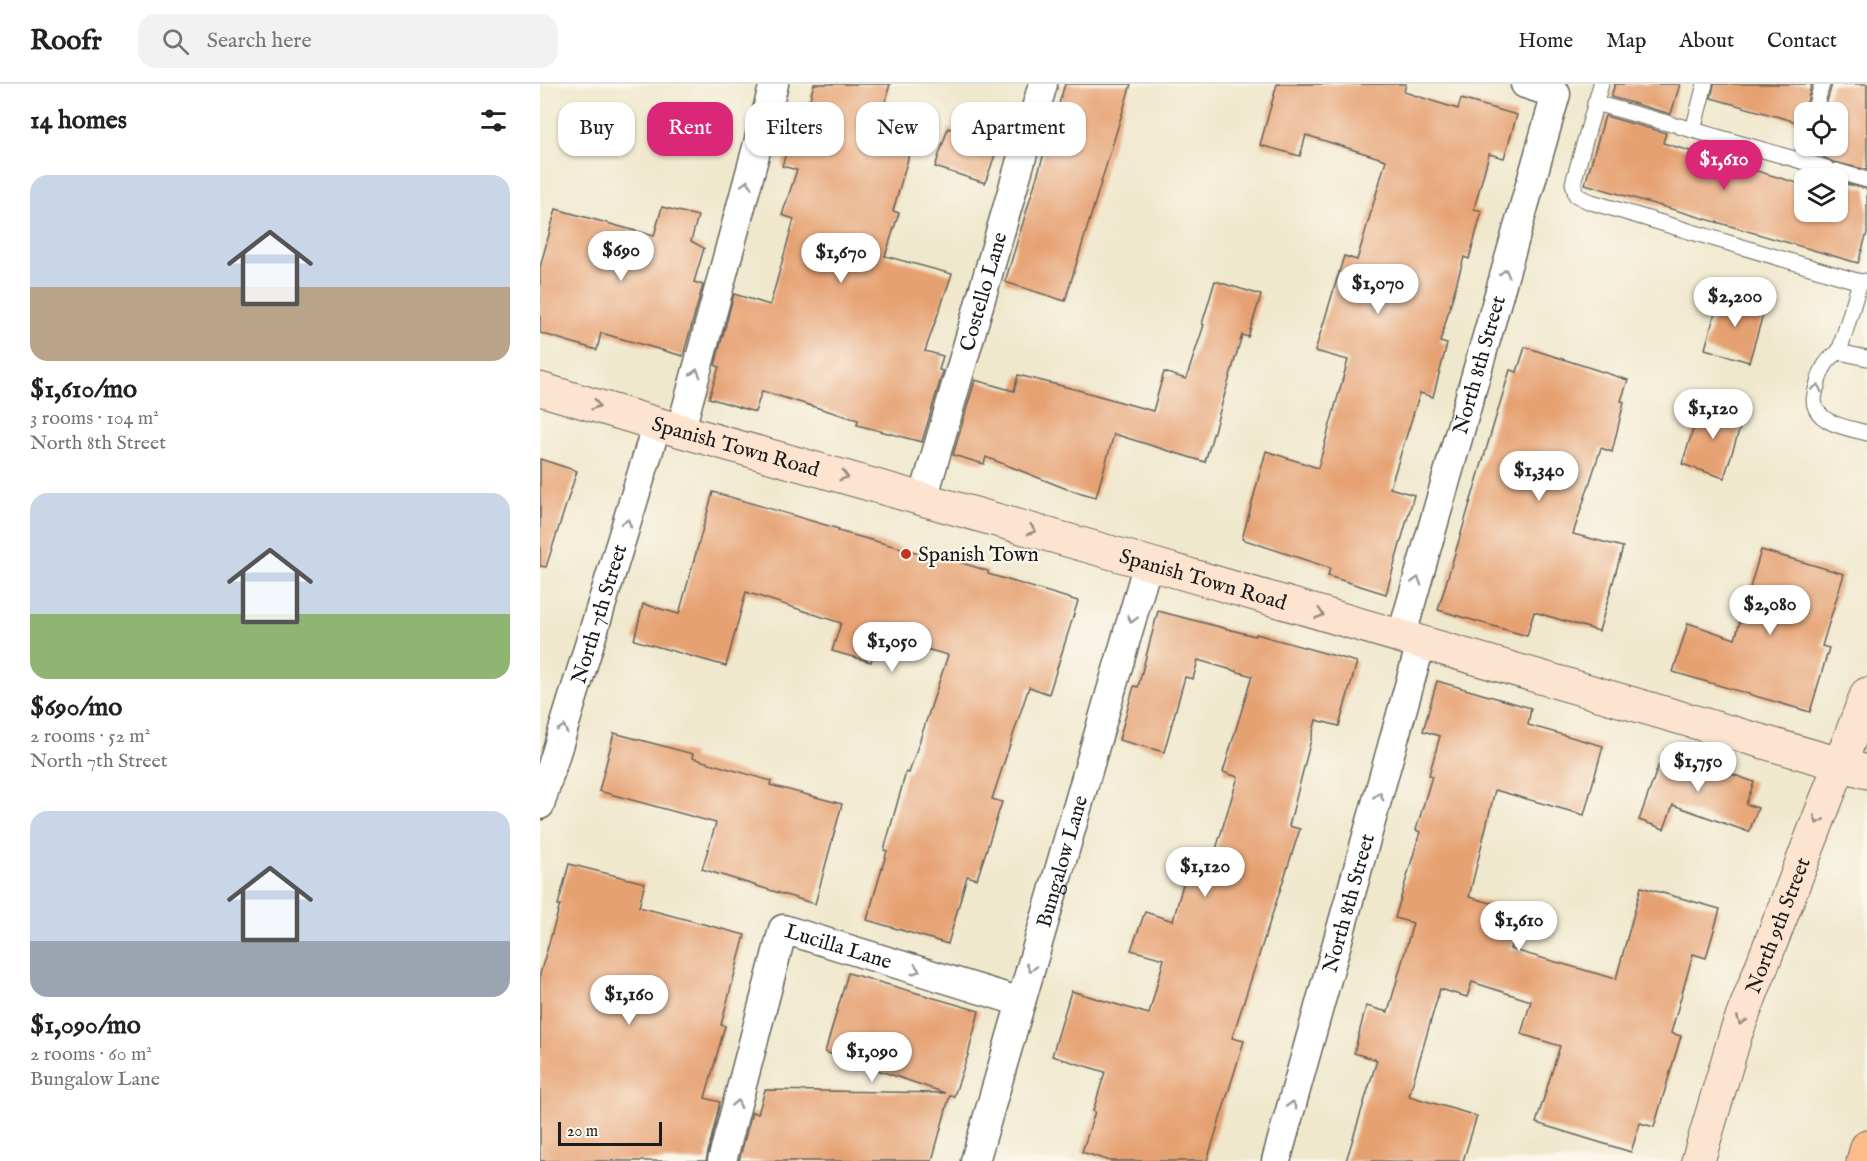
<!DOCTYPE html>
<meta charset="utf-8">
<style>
:root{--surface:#fff;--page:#f2f2f2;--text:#222;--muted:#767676;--line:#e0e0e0;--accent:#db2777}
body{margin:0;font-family:"IM FELL English",serif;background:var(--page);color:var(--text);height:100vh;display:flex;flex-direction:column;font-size:22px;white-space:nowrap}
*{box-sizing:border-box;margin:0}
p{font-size:20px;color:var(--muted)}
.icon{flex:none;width:33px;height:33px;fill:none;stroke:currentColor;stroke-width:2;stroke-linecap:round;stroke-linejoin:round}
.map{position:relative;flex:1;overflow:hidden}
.drawer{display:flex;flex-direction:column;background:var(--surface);width:540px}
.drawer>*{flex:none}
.guide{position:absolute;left:18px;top:18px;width:570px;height:54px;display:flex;gap:12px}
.fabs{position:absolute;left:1254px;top:18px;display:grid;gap:12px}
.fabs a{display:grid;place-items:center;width:54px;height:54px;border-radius:12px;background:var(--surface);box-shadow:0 2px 4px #0004;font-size:30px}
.scale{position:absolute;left:18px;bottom:15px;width:104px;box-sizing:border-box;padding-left:6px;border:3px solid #1c1c1c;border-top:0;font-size:16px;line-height:21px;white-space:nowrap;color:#1c1c1c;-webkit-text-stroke:4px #fbf7ec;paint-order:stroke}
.price{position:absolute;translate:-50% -51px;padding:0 14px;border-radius:21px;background:#fff;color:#222;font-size:20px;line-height:39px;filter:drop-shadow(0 2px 3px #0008)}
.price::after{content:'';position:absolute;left:50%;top:36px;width:18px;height:14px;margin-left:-9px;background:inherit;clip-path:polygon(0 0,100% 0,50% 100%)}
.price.active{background:var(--accent);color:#fff}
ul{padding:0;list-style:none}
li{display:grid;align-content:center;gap:12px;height:318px;padding:0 30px}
li span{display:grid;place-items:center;height:186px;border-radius:18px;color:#555}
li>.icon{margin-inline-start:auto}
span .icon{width:108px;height:108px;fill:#fffc;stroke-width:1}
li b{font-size:26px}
h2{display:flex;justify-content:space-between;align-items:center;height:72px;padding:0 30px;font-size:26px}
.chip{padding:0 21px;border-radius:18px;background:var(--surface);box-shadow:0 2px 4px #0004;font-size:21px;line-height:54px}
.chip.active{background:var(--accent);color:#fff}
header{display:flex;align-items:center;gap:36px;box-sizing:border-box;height:84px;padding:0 30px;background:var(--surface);border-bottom:2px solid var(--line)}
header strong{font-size:28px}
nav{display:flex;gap:33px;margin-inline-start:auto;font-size:21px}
.search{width:420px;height:54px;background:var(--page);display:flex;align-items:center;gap:15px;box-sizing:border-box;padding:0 21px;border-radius:18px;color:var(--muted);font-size:22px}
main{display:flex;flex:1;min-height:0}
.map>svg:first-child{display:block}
.building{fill:#e6a172}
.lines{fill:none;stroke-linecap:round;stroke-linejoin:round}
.lane-casing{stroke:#66635a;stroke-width:17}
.street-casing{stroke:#66635a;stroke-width:31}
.secondary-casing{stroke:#66635a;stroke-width:35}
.highway-casing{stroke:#66635a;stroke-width:35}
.lane{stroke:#fff;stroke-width:15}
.street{stroke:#fff;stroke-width:28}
.secondary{stroke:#fde4d1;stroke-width:33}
.highway{stroke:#fabc8b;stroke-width:33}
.oneway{stroke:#999}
.oneway2{stroke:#988a80}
.poi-dot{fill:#c8321e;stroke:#fbf7ec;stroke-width:2}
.labels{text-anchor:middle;stroke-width:4.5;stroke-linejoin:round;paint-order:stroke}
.street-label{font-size:21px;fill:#1c1c1c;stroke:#fbf7ec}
.poi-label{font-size:21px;fill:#1c1c1c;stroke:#fbf7ec;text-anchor:start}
</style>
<header>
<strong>Roofr</strong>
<div class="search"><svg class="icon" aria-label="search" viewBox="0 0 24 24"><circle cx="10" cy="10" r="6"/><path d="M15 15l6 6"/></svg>Search here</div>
<nav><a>Home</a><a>Map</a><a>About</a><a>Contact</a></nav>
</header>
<main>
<section class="drawer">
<h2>14 homes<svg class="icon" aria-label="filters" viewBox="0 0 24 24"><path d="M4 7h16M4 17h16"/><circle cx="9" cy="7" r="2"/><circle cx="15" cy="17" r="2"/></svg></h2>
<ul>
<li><span style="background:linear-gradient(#c9d6e8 60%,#b9a48a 0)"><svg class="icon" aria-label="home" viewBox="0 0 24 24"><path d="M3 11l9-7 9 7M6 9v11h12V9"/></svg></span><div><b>$1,610/mo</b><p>3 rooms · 104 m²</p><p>North 8th Street</p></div></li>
<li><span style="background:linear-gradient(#c9d6e8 65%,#8fb573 0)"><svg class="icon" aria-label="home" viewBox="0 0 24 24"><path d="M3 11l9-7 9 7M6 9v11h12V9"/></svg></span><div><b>$690/mo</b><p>2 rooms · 52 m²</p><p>North 7th Street</p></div></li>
<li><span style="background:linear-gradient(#c9d6e8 70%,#9aa5b1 0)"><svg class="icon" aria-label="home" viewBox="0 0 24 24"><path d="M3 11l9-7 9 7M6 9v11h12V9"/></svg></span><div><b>$1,090/mo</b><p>2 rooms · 60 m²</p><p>Bungalow Lane</p></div></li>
</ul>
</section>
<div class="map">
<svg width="1327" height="1077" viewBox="0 0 1327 1077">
<rect width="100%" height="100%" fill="#fbf7ec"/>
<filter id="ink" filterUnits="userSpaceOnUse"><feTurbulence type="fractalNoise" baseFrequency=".0167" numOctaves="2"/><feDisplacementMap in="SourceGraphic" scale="12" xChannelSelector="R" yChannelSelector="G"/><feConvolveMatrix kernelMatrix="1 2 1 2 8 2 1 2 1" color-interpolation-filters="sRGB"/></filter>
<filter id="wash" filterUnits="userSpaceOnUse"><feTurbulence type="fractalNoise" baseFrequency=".008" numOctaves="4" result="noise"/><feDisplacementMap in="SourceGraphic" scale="24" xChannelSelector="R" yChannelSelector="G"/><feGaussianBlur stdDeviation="1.35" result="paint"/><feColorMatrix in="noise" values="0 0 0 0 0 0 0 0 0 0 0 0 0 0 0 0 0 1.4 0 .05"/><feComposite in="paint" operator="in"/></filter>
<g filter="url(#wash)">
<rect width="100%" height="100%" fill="#f0e8cd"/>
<g id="blocks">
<g class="building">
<path d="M 274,0 L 350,0 L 333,61 L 369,71 L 353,127 L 359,129 L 345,172 L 412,190 L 385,267 L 403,272 L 399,286 L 403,287 L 382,358 L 317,341 L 318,336 L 222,307 L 215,328 L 169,314 L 179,283 L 175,281 L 194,210 L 230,221 L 254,135 L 242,131 L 257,86 L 242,82 L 256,39 L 263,41 Z"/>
<path d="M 525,0 L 591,0 L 525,217 L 465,198 Z"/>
<path d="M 737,0 L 866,0 L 864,8 L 918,25 L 921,15 L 977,31 L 964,74 L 949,70 L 934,125 L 942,127 L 929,175 L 924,173 L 900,258 L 907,260 L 893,313 L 880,309 L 850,404 L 874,411 L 846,510 L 788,492 L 790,484 L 702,455 L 726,367 L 778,384 L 808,276 L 775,267 L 804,172 L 817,176 L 846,76 L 766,51 L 760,72 L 720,61 Z"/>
<path d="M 1075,0 L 1140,0 L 1131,30 L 1071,13 Z"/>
<path d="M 1174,0 L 1272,0 L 1265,25 L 1264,40 L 1171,14 Z"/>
<path d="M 1292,0 L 1327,0 L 1327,86 L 1293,78 L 1283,73 L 1287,62 L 1298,62 L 1298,28 L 1284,28 Z"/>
<path d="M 1065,32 L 1126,49 L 1123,59 L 1264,101 L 1264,128 L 1298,128 L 1298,98 L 1327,105 L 1327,149 L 1318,179 L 1045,100 Z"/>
<path d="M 408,44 L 459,60 L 445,99 L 395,83 Z"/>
<path d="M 122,123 L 158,132 L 151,157 L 164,164 L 154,198 L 163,201 L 143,272 L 61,249 L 57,266 L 0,249 L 0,183 L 16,125 L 114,152 Z"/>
<path d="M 675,197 L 721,211 L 708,253 L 702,251 L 665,378 L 574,350 L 556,413 L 527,405 L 446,373 L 444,380 L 413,371 L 435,296 L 474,307 L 478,291 L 538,306 L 613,327 L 624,288 L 646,295 L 664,241 L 662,240 Z"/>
<path d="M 1180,211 L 1225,224 L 1209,278 L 1165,265 Z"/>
<path d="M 985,263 L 1088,296 L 1081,317 L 1084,318 L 1072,368 L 1061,364 L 1033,450 L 1083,463 L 1059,547 L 994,528 L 987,552 L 898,526 L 970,286 L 977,288 Z"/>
<path d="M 1162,318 L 1204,331 L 1184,394 L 1142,380 Z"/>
<path d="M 0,375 L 37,387 L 6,483 L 0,482 Z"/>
<path d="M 173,408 L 299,445 L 298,447 L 383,470 L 384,467 L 448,487 L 448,490 L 538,517 L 509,610 L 489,603 L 452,715 L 462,718 L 437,795 L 427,792 L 408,860 L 327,836 L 347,767 L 344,766 L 366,688 L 369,689 L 408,571 L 338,552 L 331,578 L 292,567 L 301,539 L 206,508 L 186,582 L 94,556 L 103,520 L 139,530 Z"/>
<path d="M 1221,466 L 1304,490 L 1282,562 L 1289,564 L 1270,628 L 1133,588 L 1148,539 L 1195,555 Z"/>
<path d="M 618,527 L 715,552 L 716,550 L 817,578 L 799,642 L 776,636 L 749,742 L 760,745 L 692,954 L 704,957 L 667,1077 L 570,1077 L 542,1068 L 555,1028 L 553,1027 L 565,988 L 512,972 L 531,907 L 609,930 L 624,875 L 591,866 L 605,828 L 633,837 L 649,778 L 670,785 L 698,693 L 683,688 L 712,592 L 658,576 L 653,595 L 645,593 L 624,668 L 579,656 L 594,602 L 598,603 Z"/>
<path d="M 897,597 L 991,624 L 988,641 L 1063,662 L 1044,731 L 955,706 L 929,813 L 980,827 L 970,865 L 1076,895 L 1101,803 L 1180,825 L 1166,874 L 1153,870 L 1131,949 L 1141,952 L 1114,1043 L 1100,1039 L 1091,1068 L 996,1039 L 1020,962 L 981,950 L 991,917 L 932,898 L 927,913 L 900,905 L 869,1012 L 937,1032 L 923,1077 L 806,1077 L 837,976 L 814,969 L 826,922 L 848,928 L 873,839 L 855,834 L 880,748 L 876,746 L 892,692 L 889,691 L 900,652 L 883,647 Z"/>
<path d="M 74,649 L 153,670 L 152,674 L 231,697 L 230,701 L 302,720 L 275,820 L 162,785 L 176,739 L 59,707 Z"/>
<path d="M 1124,666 L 1214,698 L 1206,720 L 1218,724 L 1209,748 L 1133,721 L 1124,745 L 1099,736 Z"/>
<path d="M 29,780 L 105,799 L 99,823 L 205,851 L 181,941 L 185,942 L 165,1014 L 180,1018 L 166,1077 L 0,1077 L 0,890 L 20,821 L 18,821 Z"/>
<path d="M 308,889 L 439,927 L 428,971 L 414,1012 L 410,1011 L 392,1077 L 199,1077 L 212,1028 L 218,1030 L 225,1006 L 405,1009 L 285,968 Z"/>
</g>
</g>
</g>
<g filter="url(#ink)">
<use href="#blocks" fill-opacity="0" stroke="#66635a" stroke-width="1.5"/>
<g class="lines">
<g class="lane-casing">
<g id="lane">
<path d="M 1061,0 L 1033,99 L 1036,111 L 1048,117 L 1320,198 L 1327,197"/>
<path d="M 1055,19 L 1131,40"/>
<path d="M 1274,28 L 1282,0"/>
<path d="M 1139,42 L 1286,84"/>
<path d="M 1153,46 L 1165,0"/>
<path d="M 1261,77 L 1265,62"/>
<path d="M 1296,87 L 1327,96"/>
<path d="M 1299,268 L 1320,198"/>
<path d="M 1327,274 L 1299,268 C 1287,275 1282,284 1278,298 C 1277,303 1274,311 1274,316 C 1275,340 1309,344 1327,349"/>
</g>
</g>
<g class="street-casing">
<g id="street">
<path d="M 141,345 L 234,0"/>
<path id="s1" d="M 383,415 L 503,0"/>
<path id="s2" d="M 861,554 L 1016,10 L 985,0"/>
<path id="s3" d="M 0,721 L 117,340"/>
<path id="s4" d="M 182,1077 L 243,845 L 481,918"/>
<path id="s5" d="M 435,1077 L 608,479"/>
<path id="s6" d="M 736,1077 L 881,559"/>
</g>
</g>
<g class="secondary-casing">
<g id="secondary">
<path id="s7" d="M 0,305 L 117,340 L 608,479 L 1327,688"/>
<path id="s8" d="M 1158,1077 L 1196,949 L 1327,610"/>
</g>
</g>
<g class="highway-casing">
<path id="highway" d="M 1323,1077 L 1327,1063"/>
</g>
<use href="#lane" class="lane"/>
<use href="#street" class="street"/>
<use href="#secondary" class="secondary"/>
<use href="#highway" class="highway"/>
</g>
<defs><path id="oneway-chevron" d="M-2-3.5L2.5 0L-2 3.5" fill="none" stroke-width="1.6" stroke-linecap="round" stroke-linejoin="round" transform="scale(1.5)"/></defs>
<g class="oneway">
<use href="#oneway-chevron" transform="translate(207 100) rotate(-75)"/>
<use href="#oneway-chevron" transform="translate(965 189) rotate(-74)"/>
<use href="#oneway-chevron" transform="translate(156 289) rotate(-75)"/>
<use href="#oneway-chevron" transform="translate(1277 304) rotate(-76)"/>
<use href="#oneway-chevron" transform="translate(87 439) rotate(-73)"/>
<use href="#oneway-chevron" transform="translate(877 497) rotate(-74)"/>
<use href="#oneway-chevron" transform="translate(592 535) rotate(106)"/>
<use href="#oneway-chevron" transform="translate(23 645) rotate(-73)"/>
<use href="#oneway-chevron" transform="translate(839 712) rotate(-74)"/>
<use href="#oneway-chevron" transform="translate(491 884) rotate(106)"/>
<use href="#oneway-chevron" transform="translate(376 886) rotate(17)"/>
<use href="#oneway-chevron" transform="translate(197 1020) rotate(-75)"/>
<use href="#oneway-chevron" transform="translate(752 1021) rotate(-74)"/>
</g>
<g class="oneway2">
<use href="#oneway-chevron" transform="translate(56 321) rotate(17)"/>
<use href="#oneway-chevron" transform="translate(304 392) rotate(16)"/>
<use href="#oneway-chevron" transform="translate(492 446) rotate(16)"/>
<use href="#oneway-chevron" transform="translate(780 530) rotate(17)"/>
<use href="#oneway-chevron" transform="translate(1278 736) rotate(112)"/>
<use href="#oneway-chevron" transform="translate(1201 937) rotate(111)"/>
</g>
</g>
<circle class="poi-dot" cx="366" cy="470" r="6"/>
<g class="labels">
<g class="street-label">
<text dy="7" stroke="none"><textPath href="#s1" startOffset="216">Costello Lane</textPath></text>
<text dy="7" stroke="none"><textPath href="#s2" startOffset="284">North 8th Street</textPath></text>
<text dy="7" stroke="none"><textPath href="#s7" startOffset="204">Spanish Town Road</textPath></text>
<text dy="7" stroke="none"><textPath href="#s7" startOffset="690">Spanish Town Road</textPath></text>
<text dy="7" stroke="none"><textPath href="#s3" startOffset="200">North 7th Street</textPath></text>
<text dy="7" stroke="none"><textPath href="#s5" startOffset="312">Bungalow Lane</textPath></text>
<text dy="7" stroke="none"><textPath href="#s6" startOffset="268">North 8th Street</textPath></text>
<text dy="7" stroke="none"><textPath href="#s8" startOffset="249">North 9th Street</textPath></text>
<text dy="7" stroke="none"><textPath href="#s4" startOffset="298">Lucilla Lane</textPath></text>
</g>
<g class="poi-label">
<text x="378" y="477">Spanish Town</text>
</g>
</g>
</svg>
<div class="fabs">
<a><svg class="icon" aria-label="locate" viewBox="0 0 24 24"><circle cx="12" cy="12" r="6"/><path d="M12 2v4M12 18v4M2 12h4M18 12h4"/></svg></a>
<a><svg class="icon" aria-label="layers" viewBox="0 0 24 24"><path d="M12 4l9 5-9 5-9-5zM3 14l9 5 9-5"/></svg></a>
</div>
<div class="scale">20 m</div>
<b class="price active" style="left:1184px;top:107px">$1,610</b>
<b class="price" style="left:81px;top:198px">$690</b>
<b class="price" style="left:301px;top:200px">$1,670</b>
<b class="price" style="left:838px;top:231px">$1,070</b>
<b class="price" style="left:1195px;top:244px">$2,200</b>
<b class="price" style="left:1173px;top:356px">$1,120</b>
<b class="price" style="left:999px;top:418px">$1,340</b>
<b class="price" style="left:1230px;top:552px">$2,080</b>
<b class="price" style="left:352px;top:589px">$1,050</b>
<b class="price" style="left:1158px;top:709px">$1,750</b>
<b class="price" style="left:665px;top:814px">$1,120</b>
<b class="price" style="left:979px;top:868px">$1,610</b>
<b class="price" style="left:89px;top:942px">$1,160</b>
<b class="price" style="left:332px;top:999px">$1,090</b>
<div class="guide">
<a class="chip">Buy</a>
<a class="chip active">Rent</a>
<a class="chip">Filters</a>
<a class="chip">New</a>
<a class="chip">Apartment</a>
</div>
</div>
</main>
